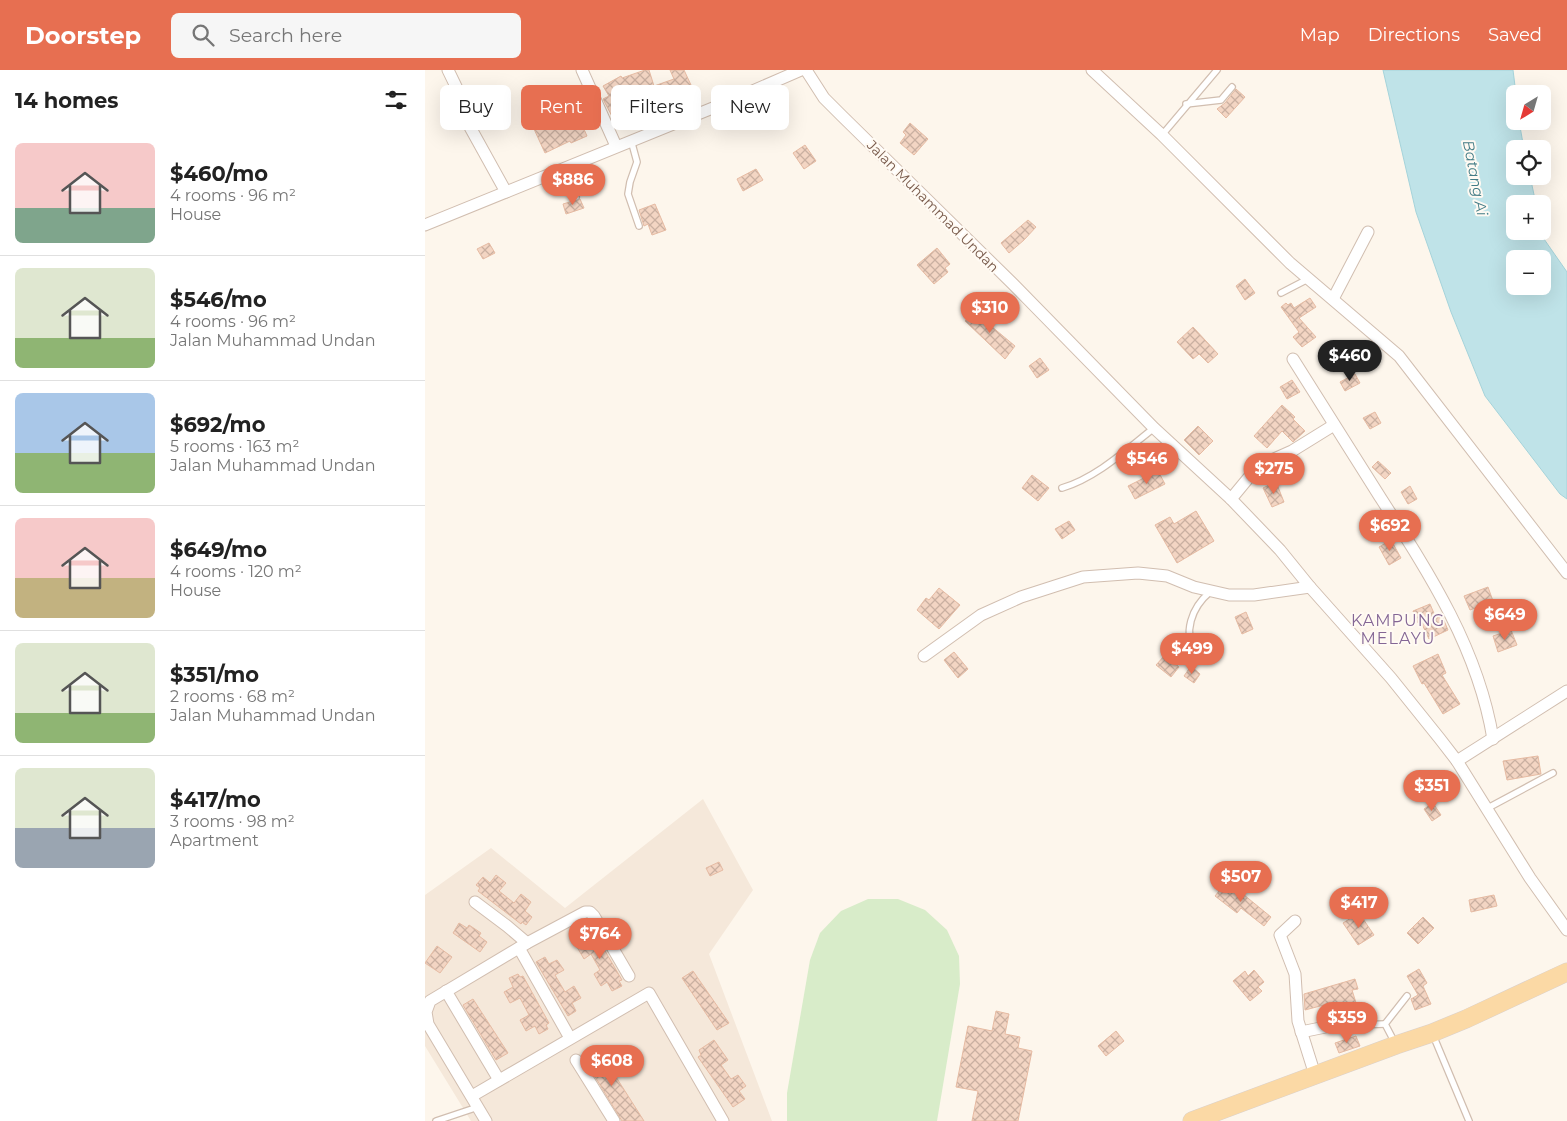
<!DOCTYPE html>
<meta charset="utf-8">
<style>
:root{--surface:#fff;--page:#f6f6f6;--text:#222;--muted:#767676;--line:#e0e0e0;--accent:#e76f51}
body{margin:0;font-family:Montserrat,sans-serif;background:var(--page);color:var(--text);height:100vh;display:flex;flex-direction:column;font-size:19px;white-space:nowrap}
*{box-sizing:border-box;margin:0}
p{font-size:16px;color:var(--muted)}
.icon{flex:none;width:28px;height:28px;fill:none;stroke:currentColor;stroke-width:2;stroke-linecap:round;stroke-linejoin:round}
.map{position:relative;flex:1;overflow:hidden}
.panel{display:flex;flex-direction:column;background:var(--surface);width:425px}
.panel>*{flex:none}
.top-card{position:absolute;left:15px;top:15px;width:475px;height:45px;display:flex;gap:10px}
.needle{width:32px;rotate:217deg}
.tools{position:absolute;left:1081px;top:15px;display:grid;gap:10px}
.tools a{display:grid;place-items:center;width:45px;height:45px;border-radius:8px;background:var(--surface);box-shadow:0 5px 20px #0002;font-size:25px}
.price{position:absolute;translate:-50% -42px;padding:0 11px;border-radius:18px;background:var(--accent);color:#fff;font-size:16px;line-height:32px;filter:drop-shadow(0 1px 2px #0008)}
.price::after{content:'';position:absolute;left:50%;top:30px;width:15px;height:11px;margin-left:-8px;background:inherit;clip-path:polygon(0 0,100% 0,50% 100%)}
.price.on{background:#222;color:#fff}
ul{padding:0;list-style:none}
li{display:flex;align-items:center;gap:15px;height:125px;padding:0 15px}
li+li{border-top:1px solid var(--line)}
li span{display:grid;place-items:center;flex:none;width:140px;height:100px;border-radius:8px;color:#555}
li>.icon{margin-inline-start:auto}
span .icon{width:60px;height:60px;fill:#fffc;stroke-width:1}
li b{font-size:21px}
h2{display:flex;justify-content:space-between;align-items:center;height:60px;padding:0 15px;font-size:21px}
.chip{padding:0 18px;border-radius:8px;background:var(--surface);box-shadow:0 5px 20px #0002;font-size:18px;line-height:45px}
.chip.on{background:var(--accent);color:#fff}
header{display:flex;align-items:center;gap:30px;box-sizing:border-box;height:70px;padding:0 25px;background:var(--accent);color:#fff}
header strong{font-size:24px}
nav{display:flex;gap:28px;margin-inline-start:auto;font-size:18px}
.search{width:350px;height:45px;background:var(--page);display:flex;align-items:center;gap:12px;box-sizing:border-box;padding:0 18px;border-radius:8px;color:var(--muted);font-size:19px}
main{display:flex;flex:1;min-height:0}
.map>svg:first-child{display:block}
.residential{fill:#f5e8da}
.garden{fill:#d8ecc9}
.water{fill:#bfe3e8;stroke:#a5d3da;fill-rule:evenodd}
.building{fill:url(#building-cross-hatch);stroke:#e6bba3}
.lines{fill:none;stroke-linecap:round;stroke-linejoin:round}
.lane-casing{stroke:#d1beb0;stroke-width:8}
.street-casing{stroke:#d1beb0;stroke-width:13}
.primary-casing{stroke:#dad1cd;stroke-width:19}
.lane{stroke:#fff;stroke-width:5.5}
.street{stroke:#fff;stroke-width:11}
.primary{stroke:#fbd9a5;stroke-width:18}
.labels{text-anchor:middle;stroke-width:4;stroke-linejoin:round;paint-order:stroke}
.street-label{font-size:14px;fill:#7a5c4d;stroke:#fffaf3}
.water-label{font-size:15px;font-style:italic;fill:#437c86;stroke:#fffaf3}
.quarter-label{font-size:16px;letter-spacing:1px;fill:#846695;stroke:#fffaf3}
</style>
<header>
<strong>Doorstep</strong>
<div class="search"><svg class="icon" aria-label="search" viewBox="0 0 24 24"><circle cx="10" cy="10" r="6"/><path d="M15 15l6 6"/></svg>Search here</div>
<nav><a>Map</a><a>Directions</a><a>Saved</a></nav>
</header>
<main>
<section class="panel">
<h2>14 homes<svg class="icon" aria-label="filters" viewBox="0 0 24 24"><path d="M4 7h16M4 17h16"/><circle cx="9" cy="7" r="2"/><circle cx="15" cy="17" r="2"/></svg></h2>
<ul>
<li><span style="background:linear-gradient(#f6c9c9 65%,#7fa58c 0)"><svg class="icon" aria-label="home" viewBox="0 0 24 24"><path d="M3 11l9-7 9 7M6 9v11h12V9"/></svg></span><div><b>$460/mo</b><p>4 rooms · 96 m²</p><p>House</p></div></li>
<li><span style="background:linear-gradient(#dfe7d0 70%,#8fb573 0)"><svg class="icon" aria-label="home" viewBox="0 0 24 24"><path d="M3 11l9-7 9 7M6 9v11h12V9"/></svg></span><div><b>$546/mo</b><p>4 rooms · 96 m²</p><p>Jalan Muhammad Undan</p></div></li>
<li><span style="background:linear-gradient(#a9c7e8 60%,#8fb573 0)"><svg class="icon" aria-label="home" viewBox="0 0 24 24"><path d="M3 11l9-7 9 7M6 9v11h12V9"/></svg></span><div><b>$692/mo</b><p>5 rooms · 163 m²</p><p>Jalan Muhammad Undan</p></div></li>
<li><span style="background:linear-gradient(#f6c9c9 60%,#c2b280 0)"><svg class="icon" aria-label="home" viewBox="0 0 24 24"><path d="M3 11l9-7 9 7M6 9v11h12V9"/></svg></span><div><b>$649/mo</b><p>4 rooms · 120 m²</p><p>House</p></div></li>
<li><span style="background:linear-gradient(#dfe7d0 70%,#8fb573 0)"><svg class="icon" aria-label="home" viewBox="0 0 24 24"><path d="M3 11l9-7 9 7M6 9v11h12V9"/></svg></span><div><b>$351/mo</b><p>2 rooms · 68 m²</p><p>Jalan Muhammad Undan</p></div></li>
<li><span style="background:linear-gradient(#dfe7d0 60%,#9aa5b1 0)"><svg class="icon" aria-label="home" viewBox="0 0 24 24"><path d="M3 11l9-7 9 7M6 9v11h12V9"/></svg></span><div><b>$417/mo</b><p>3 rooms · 98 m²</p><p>Apartment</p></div></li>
</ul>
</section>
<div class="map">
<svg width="1142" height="1051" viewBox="0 0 1142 1051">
<defs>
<pattern id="building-cross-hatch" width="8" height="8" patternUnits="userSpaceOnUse" patternTransform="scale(1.25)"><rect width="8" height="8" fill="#f3d5c3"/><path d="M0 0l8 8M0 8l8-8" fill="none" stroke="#cab0a1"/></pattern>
</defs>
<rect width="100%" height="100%" fill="#fdf6ec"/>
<path class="residential" d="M 278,729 L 328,820 L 284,884 L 347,1051 L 46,1051 L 0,976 L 0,825 L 66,778 L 140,838 Z"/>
<path class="garden" d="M 443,829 L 473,829 L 500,840 L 522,860 L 534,886 L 535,914 L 512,1051 L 362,1051 L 362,1023 L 385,890 L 395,863 L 416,841 Z"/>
<path class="water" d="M 958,0 L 1088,0 L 1091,24 L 1090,51 L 1094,51 L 1099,79 L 1090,79 L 1090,106 L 1105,106 L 1111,134 L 1090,134 L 1090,161 L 1117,161 L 1119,169 L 1142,202 L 1142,429 L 1135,424 L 1060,326 L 1026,242 L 991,142 ZM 1090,189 L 1118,189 L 1118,216 L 1090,216 Z"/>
<g class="building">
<path d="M 220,0 L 224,0 L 229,16 L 249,9 L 245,0 L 259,0 L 266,15 L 240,27 L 203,40 L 206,45 L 191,54 L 178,29 L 184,26 L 178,16 L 196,6 L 197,8 Z"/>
<path d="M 811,19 L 820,27 L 801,48 L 792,39 L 800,33 Z"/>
<path d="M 164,34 L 171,50 L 158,57 L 162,66 L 146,73 L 145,71 L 120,83 L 109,59 L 123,53 L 124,56 L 157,41 L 156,38 Z"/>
<path d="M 485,53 L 503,69 L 489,85 L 475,73 L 481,65 L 478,62 Z"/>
<path d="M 380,75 L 391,91 L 379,99 L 368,83 Z"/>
<path d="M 331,99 L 338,110 L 318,121 L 312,109 Z"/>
<path d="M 155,129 L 159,138 L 141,144 L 138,134 L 148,131 L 152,131 Z"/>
<path d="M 230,134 L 241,160 L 227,165 L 223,154 L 219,156 L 214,140 Z"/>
<path d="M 603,150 L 611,157 L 599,170 L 584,183 L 576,173 Z"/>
<path d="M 64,173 L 70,183 L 58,189 L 52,179 Z"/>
<path d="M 512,178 L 525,194 L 520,198 L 523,202 L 509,214 L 492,195 Z"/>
<path d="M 820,209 L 830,223 L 820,230 L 811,216 Z"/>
<path d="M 885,228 L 891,237 L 874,248 L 891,267 L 877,277 L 868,267 L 874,262 L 856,237 L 861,233 L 863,235 L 866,233 L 869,238 Z"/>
<path d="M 552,239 L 568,254 L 566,256 L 590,276 L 580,289 L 540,251 Z"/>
<path d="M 768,257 L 793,284 L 783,293 L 774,284 L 768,289 L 752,272 Z"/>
<path d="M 615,288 L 624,300 L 612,308 L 604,296 Z"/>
<path d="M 930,304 L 935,313 L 920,321 L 915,312 Z"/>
<path d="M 867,310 L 875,322 L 862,329 L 855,317 Z"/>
<path d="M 857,335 L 870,347 L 868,349 L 880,361 L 868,372 L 857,361 L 842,378 L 829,366 Z"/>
<path d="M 950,342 L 956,353 L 945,359 L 938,348 Z"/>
<path d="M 773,356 L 788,371 L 774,385 L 759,370 Z"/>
<path d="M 953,391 L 966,403 L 960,409 L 947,397 Z"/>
<path d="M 733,401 L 740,414 L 710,429 L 703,416 Z"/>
<path d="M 607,405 L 624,418 L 613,431 L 597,418 Z"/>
<path d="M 851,412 L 859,432 L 847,437 L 838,418 Z"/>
<path d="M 985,416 L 992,429 L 983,434 L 976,422 Z"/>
<path d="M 771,441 L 789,471 L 752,493 L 730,455 L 745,447 L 749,454 Z"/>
<path d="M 644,451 L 650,460 L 637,469 L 630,459 Z"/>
<path d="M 966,470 L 976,488 L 964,495 L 954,477 Z"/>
<path d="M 1063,517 L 1068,531 L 1045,540 L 1039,526 Z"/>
<path d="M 514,518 L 535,535 L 514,559 L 492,540 L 501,528 L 504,530 Z"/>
<path d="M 1005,534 L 1011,548 L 1017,546 L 1023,560 L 1004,569 L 996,552 L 993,553 L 988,541 Z"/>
<path d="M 821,542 L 828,559 L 817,564 L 810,547 Z"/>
<path d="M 1086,560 L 1092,575 L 1073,582 L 1068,566 Z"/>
<path d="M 529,582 L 543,599 L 533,608 L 519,590 Z"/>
<path d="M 1013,584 L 1021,603 L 1017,605 L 1035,634 L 1018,644 L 999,613 L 997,614 L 988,596 Z"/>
<path d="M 740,585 L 754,597 L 746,607 L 731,595 Z"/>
<path d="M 766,596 L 775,604 L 769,613 L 759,606 Z"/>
<path d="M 1113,686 L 1116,704 L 1082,710 L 1078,691 Z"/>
<path d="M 1008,733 L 1016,745 L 1007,751 L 999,739 Z"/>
<path d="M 294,792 L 298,800 L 285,806 L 281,798 Z"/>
<path d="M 71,805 L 81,813 L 74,821 L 89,833 L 96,824 L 106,832 L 100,841 L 107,847 L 101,855 L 97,852 L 96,854 L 53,821 L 55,818 L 51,815 L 58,807 L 65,813 Z"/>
<path d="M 802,811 L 846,847 L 839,856 L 816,838 L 812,843 L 790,826 Z"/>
<path d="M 1069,825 L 1072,836 L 1046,842 L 1044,830 Z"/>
<path d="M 934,843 L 949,865 L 933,875 L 918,853 Z"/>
<path d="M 998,847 L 1009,858 L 993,874 L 982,863 Z"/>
<path d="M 34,853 L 42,858 L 44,855 L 56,863 L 54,866 L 62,872 L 55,882 L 28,863 Z"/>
<path d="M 164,859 L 167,864 L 169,862 L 197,910 L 194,911 L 197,916 L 187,921 L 182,912 L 176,916 L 169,904 L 175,900 L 166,884 L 159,889 L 152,877 L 159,873 L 154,864 Z"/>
<path d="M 12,876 L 27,887 L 15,903 L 0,893 Z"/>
<path d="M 120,887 L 124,894 L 132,890 L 139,900 L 130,905 L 140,922 L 149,916 L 156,928 L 147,933 L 151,941 L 143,946 L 111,892 Z"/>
<path d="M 994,899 L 1002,913 L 998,916 L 1006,934 L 990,940 L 986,929 L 993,925 L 982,906 Z"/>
<path d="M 829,900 L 839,912 L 833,917 L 837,921 L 825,931 L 808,911 L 820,901 L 823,906 Z"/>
<path d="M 268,901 L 304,953 L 292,960 L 257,908 Z"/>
<path d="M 93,904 L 95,907 L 98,906 L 124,953 L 121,955 L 123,959 L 114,964 L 110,956 L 101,961 L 95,950 L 104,945 L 95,928 L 85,933 L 79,922 L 88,917 L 84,908 Z"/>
<path d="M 930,909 L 933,919 L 927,920 L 932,936 L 910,943 L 911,947 L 903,949 L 899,935 L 880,940 L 879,924 Z"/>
<path d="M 48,929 L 83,983 L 71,990 L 38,935 Z"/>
<path d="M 571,941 L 584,944 L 580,964 L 595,967 L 593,978 L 607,981 L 593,1051 L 547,1051 L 553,1021 L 531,1017 L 543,956 L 567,961 Z"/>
<path d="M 691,961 L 699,971 L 681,986 L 673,976 Z"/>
<path d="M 931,966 L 935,976 L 914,983 L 910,973 Z"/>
<path d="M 289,970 L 303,990 L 296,995 L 306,1009 L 313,1005 L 321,1016 L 314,1021 L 320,1029 L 308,1037 L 273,987 L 276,985 L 274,980 Z"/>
<path d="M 172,977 L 219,1051 L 197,1051 L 158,987 Z"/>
</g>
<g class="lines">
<g class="lane-casing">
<g id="lane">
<path d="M 761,34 L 796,30 L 807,17"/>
<path d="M 737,65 L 792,0"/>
<path d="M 206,70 L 212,92 L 205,112 L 203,124 L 214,156"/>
<path d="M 139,98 L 151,127"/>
<path d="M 856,223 L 883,209"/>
<path d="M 637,418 C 671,408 701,380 729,358"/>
<path d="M 771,584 C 757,563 767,537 785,522"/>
<path d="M 1061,739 L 1128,703"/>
<path d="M 932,955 L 960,954"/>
<path d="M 1008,965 L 1044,1051"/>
<path d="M 970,973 L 960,954 L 982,926"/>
<path d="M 11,1051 L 53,1037"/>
</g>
</g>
<g class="street-casing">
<g id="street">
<path d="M 23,0 L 39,33 L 45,57 L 81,122"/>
<path d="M 157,0 L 191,76"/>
<path d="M 381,0 L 399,28 L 417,46 L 588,214 L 729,358 L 806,429 L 855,480 L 885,517 L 966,608 L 1015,669 L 1032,691 L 1105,808 L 1142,860"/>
<path d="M 667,0 L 737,65 L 865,193 L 974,286 L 1142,503"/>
<path d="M 0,155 L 300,33 L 376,0"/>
<path d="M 908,229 L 943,162"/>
<path d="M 868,289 C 897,335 926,381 955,427 C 1004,503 1053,578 1068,669"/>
<path d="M 806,429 L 825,406 L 834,398 L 849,389 L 867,381 L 909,355"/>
<path d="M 499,586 L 556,545 L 596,527 L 658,507 L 713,503 L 742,506 L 769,517 L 804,525 L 829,525 L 885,517"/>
<path d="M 1032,691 L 1142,621"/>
<path d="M 50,832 L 82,856 L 102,873"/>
<path d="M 870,851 L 855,865 L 870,904 L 873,951 L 890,1005"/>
<path d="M 94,878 L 145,968"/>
<path d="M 21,921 L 74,1010"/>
<path d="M 876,962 L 915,954"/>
<path d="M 151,990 L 189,1051"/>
<path d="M 47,1026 L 224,923 L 298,1051"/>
<path d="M 61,1051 L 3,954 L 1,942 L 5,931 L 102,873 L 160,842 L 165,842 L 169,846 L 204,906"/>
</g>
</g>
<g class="primary-casing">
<path id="primary" d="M 767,1051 L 971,975 L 1007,963 L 1041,949 L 1142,902"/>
</g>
<use href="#lane" class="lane"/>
<use href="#street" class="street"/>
<use href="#primary" class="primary"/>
</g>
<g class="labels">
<g class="street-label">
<text transform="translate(508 136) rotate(45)" y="5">Jalan Muhammad Undan</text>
</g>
<g class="water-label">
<text transform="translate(1050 108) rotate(79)" y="5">Batang Ai</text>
</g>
<g class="quarter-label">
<text x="973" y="556">KAMPUNG<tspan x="973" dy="18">MELAYU</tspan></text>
</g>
</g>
</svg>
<div class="tools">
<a><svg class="needle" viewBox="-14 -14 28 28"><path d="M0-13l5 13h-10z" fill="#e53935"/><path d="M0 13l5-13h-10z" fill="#767676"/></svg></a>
<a><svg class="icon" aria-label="locate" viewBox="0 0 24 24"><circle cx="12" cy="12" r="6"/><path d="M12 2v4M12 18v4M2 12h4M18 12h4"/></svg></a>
<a>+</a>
<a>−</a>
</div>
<b class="price" style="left:148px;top:136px">$886</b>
<b class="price" style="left:565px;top:264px">$310</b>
<b class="price on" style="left:925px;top:312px">$460</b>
<b class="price" style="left:722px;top:415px">$546</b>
<b class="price" style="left:849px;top:425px">$275</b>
<b class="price" style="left:965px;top:482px">$692</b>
<b class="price" style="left:1080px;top:571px">$649</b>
<b class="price" style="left:767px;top:605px">$499</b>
<b class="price" style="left:1007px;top:742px">$351</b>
<b class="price" style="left:816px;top:833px">$507</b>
<b class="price" style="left:934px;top:859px">$417</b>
<b class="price" style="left:175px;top:890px">$764</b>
<b class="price" style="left:922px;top:974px">$359</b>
<b class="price" style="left:187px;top:1017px">$608</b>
<div class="top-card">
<a class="chip">Buy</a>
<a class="chip on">Rent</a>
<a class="chip">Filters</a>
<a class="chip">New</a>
</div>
</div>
</main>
